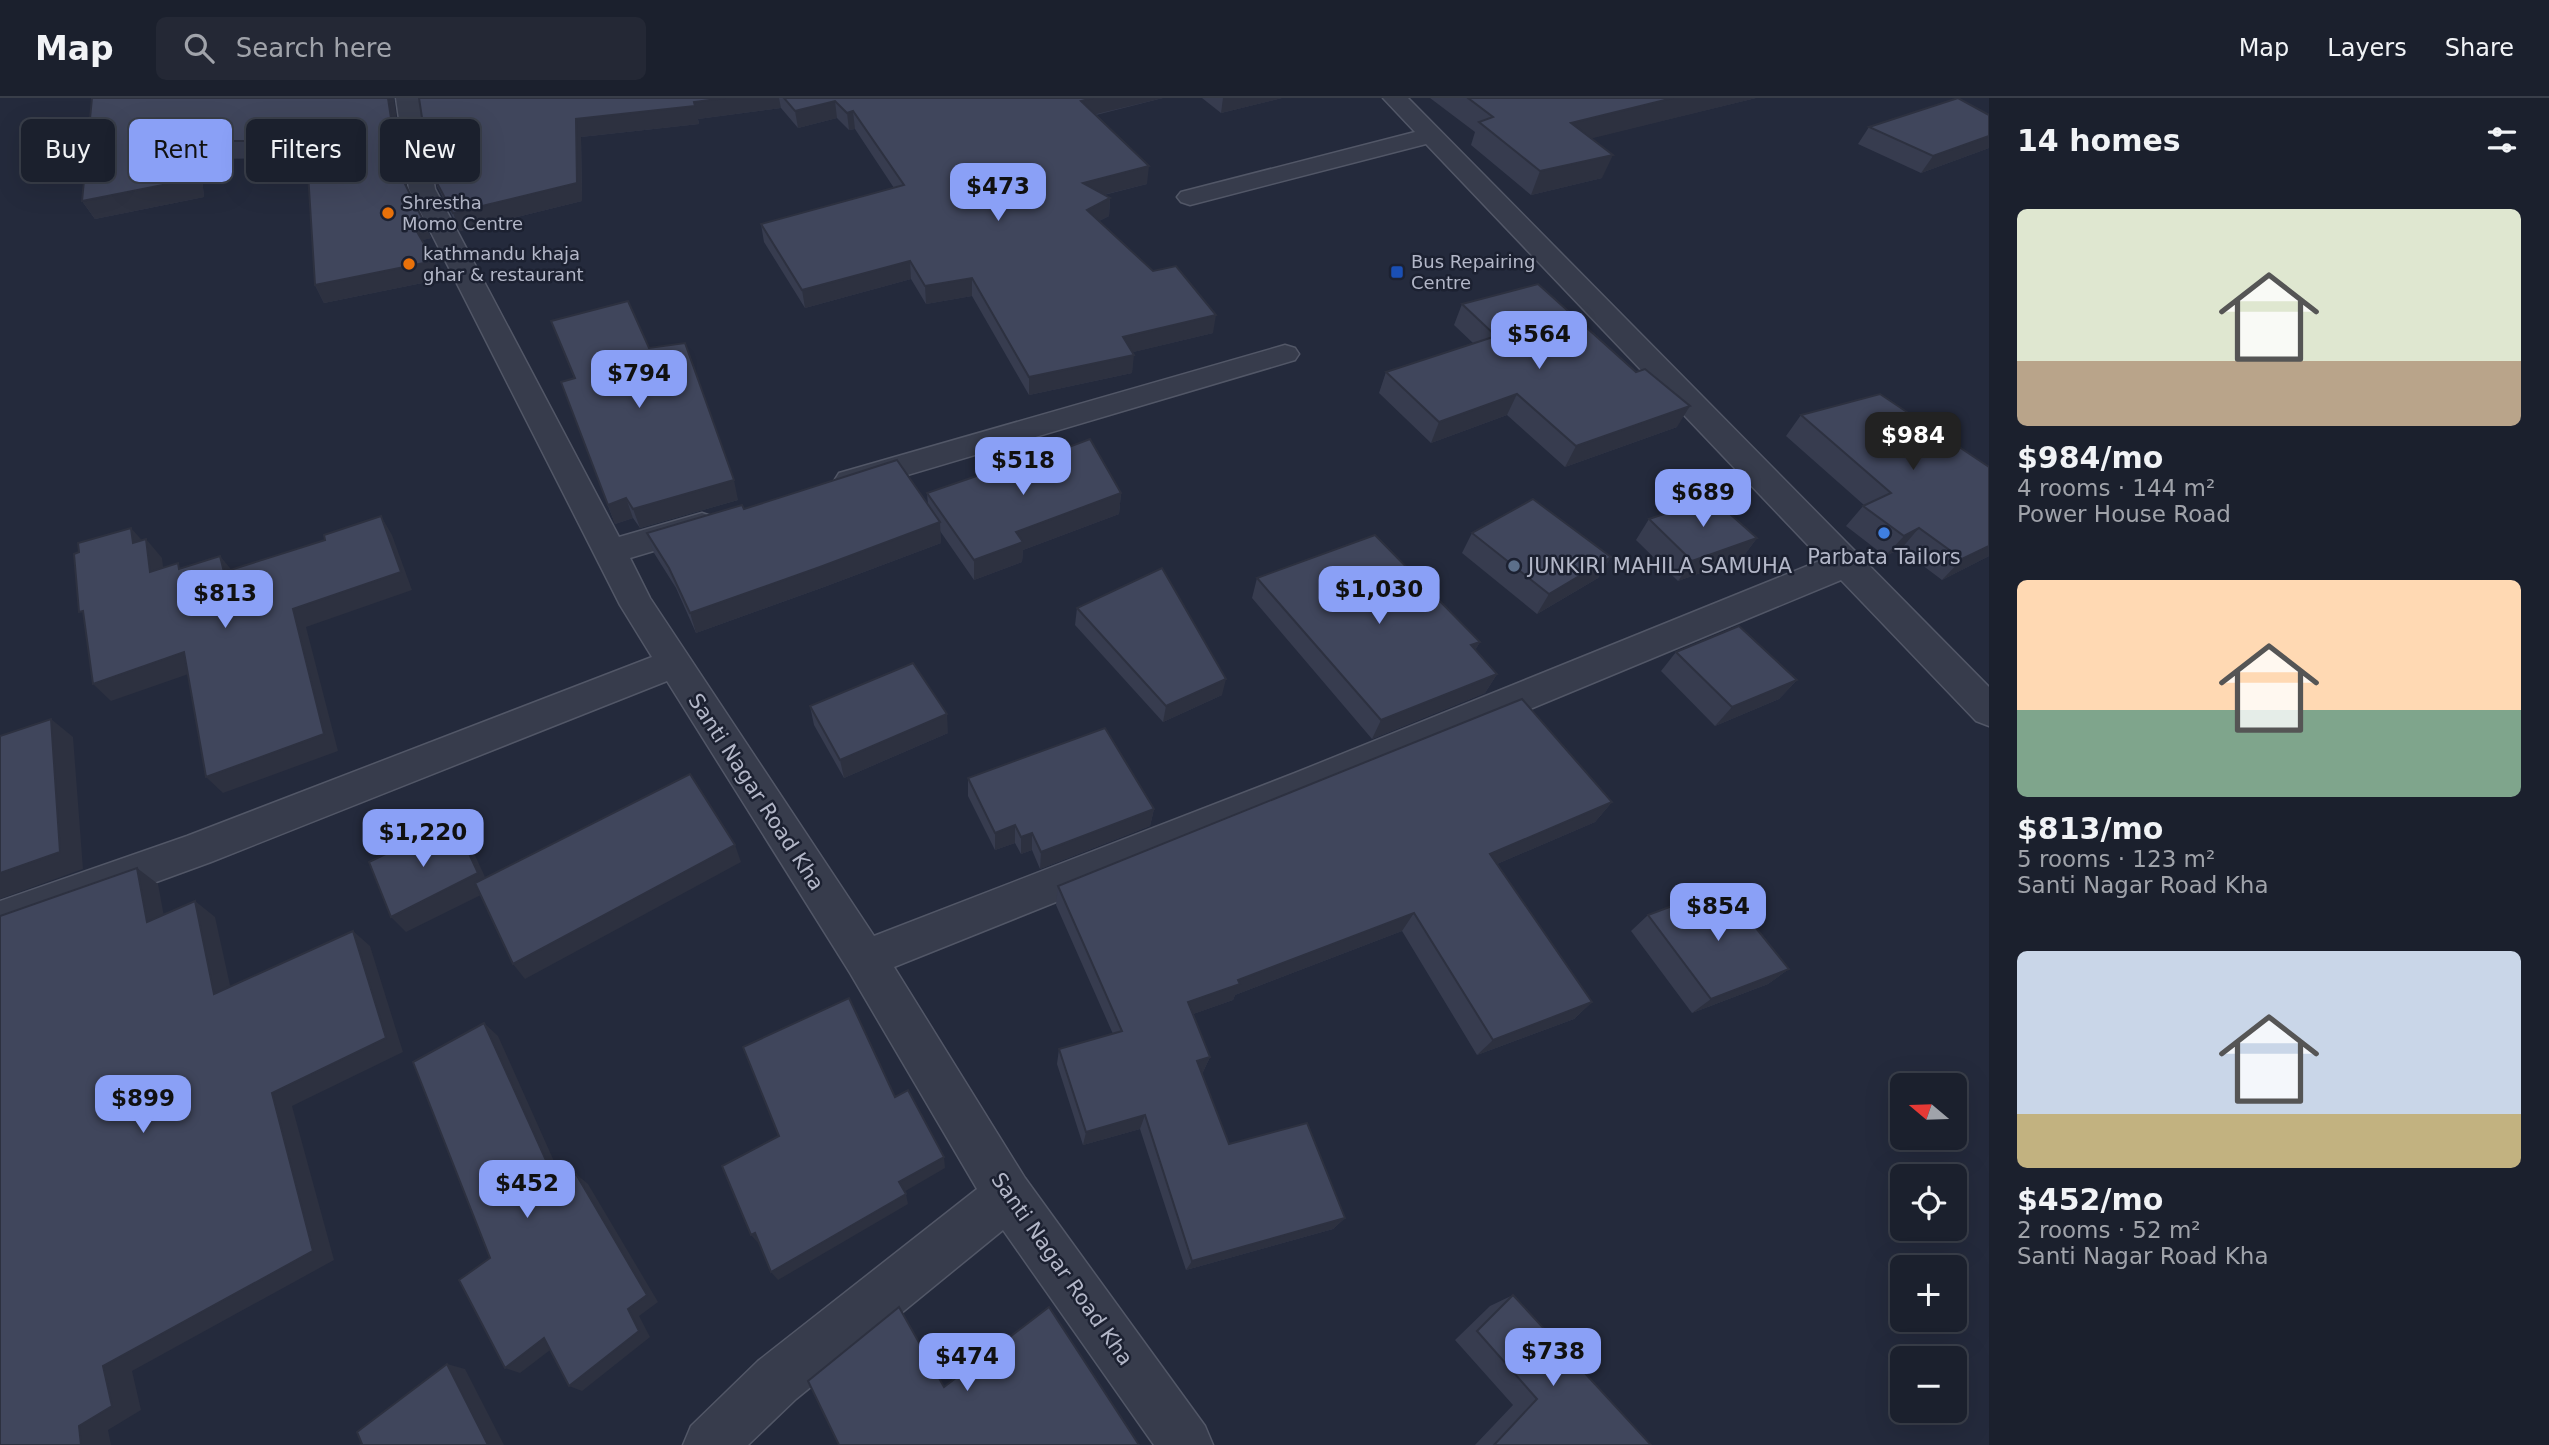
<!DOCTYPE html>
<meta charset="utf-8">
<style>
:root{--surface:#1b202d;--page:#242835;--text:#f1f3f6;--muted:#a0a3aa;--line:#393e49;--accent:#8aa0f6}
body{margin:0;font-family:"DejaVu Sans",sans-serif;background:var(--page);color:var(--text);height:100vh;display:flex;flex-direction:column;font-size:26px;white-space:nowrap}
*{box-sizing:border-box;margin:0}
p{font-size:23px;color:var(--muted)}
.icon{flex:none;width:38px;height:38px;fill:none;stroke:currentColor;stroke-width:2;stroke-linecap:round;stroke-linejoin:round}
.map{position:relative;flex:1;overflow:hidden}
.panel{display:flex;flex-direction:column;background:var(--surface);width:560px}
.panel>*{flex:none}
.banner{position:absolute;left:21px;top:21px;width:665px;height:63px;display:flex;gap:14px}
.needle{width:46px;rotate:289deg}
.controls{position:absolute;left:1890px;top:975px;display:grid;gap:14px}
.controls a{display:grid;place-items:center;width:77px;height:77px;border-radius:10px;background:var(--surface);box-shadow:0 7px 28px #0002,0 0 0 2px var(--line);font-size:35px}
.price{position:absolute;translate:-50% -60px;padding:0 16px;border-radius:14px;background:var(--accent);color:#111;font-size:23px;line-height:46px;filter:drop-shadow(0 2px 4px #0008)}
.price::after{content:'';position:absolute;left:50%;top:42px;width:21px;height:16px;margin-left:-10px;background:inherit;clip-path:polygon(0 0,100% 0,50% 100%)}
.price.selected{background:#222;color:#fff}
ul{padding:0;list-style:none}
li{display:grid;align-content:center;gap:14px;height:371px;padding:0 28px}
li span{display:grid;place-items:center;height:217px;border-radius:10px;color:#555}
li>.icon{margin-inline-start:auto}
span .icon{width:126px;height:126px;fill:#fffc;stroke-width:1}
li b{font-size:30px}
h2{display:flex;justify-content:space-between;align-items:center;height:84px;padding:0 28px;font-size:30px}
.chip{padding:0 24px;border-radius:10px;background:var(--surface);box-shadow:0 7px 28px #0002,0 0 0 2px var(--line);font-size:24px;line-height:63px}
.chip.selected{background:var(--accent);color:#111}
header{display:flex;align-items:center;gap:42px;box-sizing:border-box;height:98px;padding:0 35px;background:var(--surface);border-bottom:2px solid var(--line)}
header strong{font-size:33px}
nav{display:flex;gap:38px;margin-inline-start:auto;font-size:24px}
.search{width:490px;height:63px;background:var(--page);display:flex;align-items:center;gap:18px;box-sizing:border-box;padding:0 24px;border-radius:10px;color:var(--muted);font-size:26px}
main{display:flex;flex:1;min-height:0}
.map>svg:first-child{display:block}
.lines{fill:none;stroke-linecap:round;stroke-linejoin:round}
.street-casing{stroke:#525767;stroke-width:3}
.street{fill:#373c4c;fill-rule:evenodd}
.wall{fill:#373c4f}
.shaded-wall{fill:#2d3140}
.building{fill:#40465c;stroke:#2d3140;stroke-width:2}
.food-dot{fill:#e8710a;stroke:#1c2131;stroke-width:2.5}
.transit-dot{fill:#1a4fb4;stroke:#1c2131;stroke-width:2.5}
.shop-dot{fill:#3f7fe0;stroke:#1c2131;stroke-width:2.5}
.service-dot{fill:#5c6f8a;stroke:#1c2131;stroke-width:2.5}
.labels{text-anchor:middle;stroke-width:5;stroke-linejoin:round;paint-order:stroke}
.far-poi-label{font-size:18px;fill:#b3b7c8;stroke:#1c2131;text-anchor:start}
.poi-label{font-size:21px;fill:#b3b7c8;stroke:#1c2131}
.street-label{font-size:21px;fill:#b3b7c8;stroke:#1c2131}
</style>
<header>
<strong>Map</strong>
<div class="search"><svg class="icon" aria-label="search" viewBox="0 0 24 24"><circle cx="10" cy="10" r="6"/><path d="M15 15l6 6"/></svg>Search here</div>
<nav><a>Map</a><a>Layers</a><a>Share</a></nav>
</header>
<main>
<div class="map">
<svg width="1989" height="1347" viewBox="0 0 1989 1347">
<rect width="100%" height="100%" fill="#242a3c"/>
<g class="lines">
<g class="street-casing">
<g id="street">
<path d="M 396,0 L 420,0 L 435,91 L 619,439 L 702,415 L 714,419 L 718,427 L 714,435 L 630,460 L 650,500 L 874,838 L 1295,675 L 1822,462 L 1426,46 L 1190,107 L 1181,104 L 1177,99 L 1181,94 L 1415,34 L 1383,0 L 1408,0 L 1989,589 L 1989,628 L 1976,623 L 1841,482 L 1323,697 L 894,869 L 1025,1080 L 1205,1328 L 1213,1347 L 1154,1347 L 1003,1132 L 796,1301 L 748,1347 L 683,1347 L 691,1328 L 758,1263 L 977,1091 L 850,875 L 667,583 L 211,764 L 0,841 L 0,803 L 187,738 L 652,559 L 620,507 L 409,91 Z"/>
<path d="M 1285,247 L 1295,250 L 1299,256 L 1295,262 L 850,394 L 839,391 L 834,383 L 839,375 Z"/>
</g>
</g>
<use href="#street" class="street"/>
</g>
<g class="wall">
<path d="M 92,0 L 393,0 L 406,88 L 431,140 L 422,142 L 442,181 L 324,205 L 315,187 L 307,60 L 200,61 L 204,99 L 95,121 L 82,103 Z"/>
<path d="M 419,0 L 1163,0 L 1096,17 L 1147,86 L 1104,97 L 1110,100 L 1109,118 L 1099,123 L 1213,235 L 1133,254 L 1132,275 L 1029,297 L 972,198 L 926,206 L 911,181 L 805,210 L 764,144 L 761,126 L 894,90 L 855,31 L 849,32 L 837,20 L 798,30 L 781,10 L 698,21 L 699,26 L 581,39 L 582,103 L 460,133 L 438,90 L 430,72 Z"/>
<path d="M 1202,0 L 1282,0 L 1221,15 Z"/>
<path d="M 1430,0 L 1756,0 L 1591,40 L 1602,80 L 1531,97 L 1471,47 L 1475,34 Z"/>
<path d="M 1989,17 L 1989,50 L 1921,75 L 1858,46 L 1869,29 Z"/>
<path d="M 1462,206 L 1677,329 L 1565,369 L 1507,317 L 1431,345 L 1379,295 L 1386,274 L 1473,245 L 1454,227 Z"/>
<path d="M 551,223 L 649,250 L 738,402 L 640,430 L 633,420 L 615,426 L 561,284 L 574,280 Z"/>
<path d="M 1801,317 L 1989,369 L 1989,458 L 1942,482 L 1901,451 L 1885,458 L 1846,428 L 1864,407 L 1786,338 Z"/>
<path d="M 1000,375 L 1121,395 L 1119,416 L 1023,452 L 1022,464 L 974,482 L 940,433 L 941,445 L 824,489 L 696,535 L 676,490 L 654,455 L 647,435 L 744,411 L 928,407 L 927,395 Z"/>
<path d="M 1649,421 L 1757,440 L 1742,460 L 1678,483 L 1636,442 Z"/>
<path d="M 1472,435 L 1611,459 L 1598,480 L 1537,516 L 1462,455 Z"/>
<path d="M 1257,480 L 1480,544 L 1475,552 L 1497,576 L 1485,595 L 1372,641 L 1252,500 Z"/>
<path d="M 1077,510 L 1222,597 L 1163,624 L 1075,527 Z"/>
<path d="M 1676,554 L 1797,582 L 1779,601 L 1715,628 L 1661,573 Z"/>
<path d="M 810,608 L 948,635 L 844,680 L 814,627 Z"/>
<path d="M 968,680 L 1154,711 L 1150,728 L 1040,771 L 1032,752 L 1021,756 L 1015,745 L 995,752 L 968,698 Z"/>
<path d="M 1612,704 L 1595,724 L 1497,766 L 1592,904 L 1574,921 L 1477,957 L 1402,833 L 1235,897 L 1233,902 L 1193,916 L 1210,959 L 1203,974 L 1202,975 L 1229,1046 L 1345,1120 L 1333,1131 L 1186,1172 L 1140,1031 L 1083,1047 L 1057,966 L 1059,951 L 1113,936 L 1056,807 L 1058,788 Z"/>
<path d="M 1648,817 L 1789,871 L 1768,886 L 1692,915 L 1631,833 Z"/>
<path d="M 1513,1197 L 1651,1347 L 1475,1347 L 1513,1307 L 1455,1242 L 1490,1208 Z"/>
</g>
<g class="shaded-wall">
<path d="M 388,0 L 394,0 L 406,91 L 399,74 Z"/>
<path d="M 725,0 L 779,0 L 781,10 L 698,21 L 699,26 L 581,39 L 582,103 L 460,133 L 453,115 L 576,21 Z"/>
<path d="M 1093,0 L 1163,0 L 1080,20 L 1081,3 Z"/>
<path d="M 1223,0 L 1282,0 L 1221,15 Z"/>
<path d="M 1673,0 L 1756,0 L 1561,48 L 1571,25 Z"/>
<path d="M 835,3 L 837,20 L 798,30 L 795,13 Z"/>
<path d="M 853,13 L 855,31 L 849,32 L 847,15 Z"/>
<path d="M 1989,38 L 1989,50 L 1921,75 L 1933,58 Z"/>
<path d="M 190,43 L 200,61 L 204,99 L 95,121 L 82,103 Z"/>
<path d="M 1613,57 L 1602,80 L 1531,97 L 1540,73 Z"/>
<path d="M 1149,68 L 1147,86 L 1082,102 L 1083,85 Z"/>
<path d="M 1110,100 L 1109,118 L 1085,130 L 1087,112 Z"/>
<path d="M 423,122 L 431,140 L 420,143 L 412,125 Z"/>
<path d="M 434,163 L 442,181 L 324,205 L 315,187 Z"/>
<path d="M 910,163 L 911,181 L 805,210 L 802,192 Z"/>
<path d="M 972,180 L 972,198 L 926,206 L 925,188 Z"/>
<path d="M 1216,217 L 1213,235 L 1121,257 L 1123,239 Z"/>
<path d="M 1134,257 L 1132,275 L 1029,297 L 1029,279 Z"/>
<path d="M 1517,296 L 1507,317 L 1431,345 L 1439,324 Z"/>
<path d="M 1690,308 L 1677,329 L 1565,369 L 1576,348 Z"/>
<path d="M 734,382 L 738,402 L 640,430 L 633,411 Z"/>
<path d="M 1121,395 L 1119,416 L 1023,452 L 1022,464 L 974,482 L 974,462 L 1016,434 Z"/>
<path d="M 626,400 L 633,420 L 615,426 L 608,407 Z"/>
<path d="M 381,418 L 392,437 L 412,492 L 306,529 L 338,653 L 223,695 L 206,679 L 293,511 Z"/>
<path d="M 940,424 L 941,445 L 824,489 L 696,535 L 690,515 Z"/>
<path d="M 131,430 L 147,448 L 146,441 L 162,460 L 166,493 L 150,474 L 133,445 Z"/>
<path d="M 1919,430 L 1901,451 L 1885,458 L 1904,438 Z"/>
<path d="M 1757,440 L 1742,460 L 1678,483 L 1692,463 Z"/>
<path d="M 1989,448 L 1989,458 L 1942,482 L 1962,461 Z"/>
<path d="M 220,458 L 235,476 L 224,474 Z"/>
<path d="M 1611,459 L 1598,480 L 1537,516 L 1549,496 Z"/>
<path d="M 1480,544 L 1469,563 L 1471,547 Z"/>
<path d="M 184,554 L 200,572 L 111,603 L 93,586 Z"/>
<path d="M 1497,576 L 1485,595 L 1372,641 L 1381,622 Z"/>
<path d="M 1226,581 L 1222,597 L 1163,624 L 1166,608 Z"/>
<path d="M 1797,582 L 1779,601 L 1715,628 L 1732,609 Z"/>
<path d="M 947,616 L 948,635 L 844,680 L 840,662 Z"/>
<path d="M 51,621 L 73,639 L 83,771 L 0,801 L 0,775 Z"/>
<path d="M 1612,704 L 1595,724 L 1476,775 L 1490,756 Z"/>
<path d="M 1154,711 L 1150,728 L 1040,771 L 1041,754 Z"/>
<path d="M 454,723 L 467,740 L 491,792 L 406,834 L 391,819 Z"/>
<path d="M 1015,727 L 1015,745 L 995,752 L 995,735 Z"/>
<path d="M 1032,735 L 1032,752 L 1021,756 L 1021,739 Z"/>
<path d="M 735,747 L 741,764 L 525,881 L 513,866 Z"/>
<path d="M 137,770 L 158,786 L 168,840 L 147,824 Z"/>
<path d="M 195,803 L 215,819 L 235,910 L 214,896 Z"/>
<path d="M 1414,815 L 1402,833 L 1235,897 L 1233,902 L 1182,920 L 1188,904 L 1238,882 Z"/>
<path d="M 353,833 L 370,848 L 403,954 L 292,1008 L 334,1162 L 132,1273 L 141,1312 L 108,1332 L 111,1347 L 81,1347 L 79,1328 L 103,1268 L 272,995 Z"/>
<path d="M 1789,871 L 1768,886 L 1692,915 L 1711,901 Z"/>
<path d="M 1592,904 L 1574,921 L 1477,957 L 1493,942 Z"/>
<path d="M 484,925 L 498,938 L 570,1099 L 558,1089 Z"/>
<path d="M 1210,959 L 1203,974 L 1191,978 L 1197,963 Z"/>
<path d="M 1145,1017 L 1140,1031 L 1083,1047 L 1086,1034 Z"/>
<path d="M 944,1059 L 945,1070 L 902,1095 L 899,1084 Z"/>
<path d="M 576,1076 L 588,1086 L 658,1204 L 639,1218 L 650,1239 L 582,1293 L 569,1288 L 628,1211 Z"/>
<path d="M 906,1096 L 908,1106 L 778,1182 L 771,1174 Z"/>
<path d="M 1345,1120 L 1333,1131 L 1186,1172 L 1192,1163 Z"/>
<path d="M 755,1135 L 762,1144 L 759,1146 L 751,1137 Z"/>
<path d="M 544,1240 L 558,1246 L 520,1275 L 505,1270 Z"/>
<path d="M 447,1266 L 465,1271 L 504,1347 L 488,1347 Z"/>
</g>
<g class="building">
<path d="M 92,0 L 388,0 L 399,74 L 423,122 L 412,125 L 434,163 L 315,187 L 306,43 L 190,43 L 193,81 L 82,103 Z"/>
<path d="M 419,0 L 725,0 L 694,4 L 695,8 L 576,21 L 577,85 L 453,115 L 430,72 Z"/>
<path d="M 784,0 L 1093,0 L 1081,3 L 1149,68 L 1083,85 L 1110,100 L 1087,112 L 1153,173 L 1176,168 L 1216,217 L 1123,239 L 1134,257 L 1029,279 L 972,180 L 925,188 L 910,163 L 802,192 L 761,126 L 904,87 L 853,13 L 847,15 L 835,3 L 795,13 Z"/>
<path d="M 1468,0 L 1673,0 L 1571,25 L 1613,57 L 1540,73 L 1479,24 L 1493,19 Z"/>
<path d="M 1958,0 L 1989,17 L 1989,38 L 1933,58 L 1869,29 Z"/>
<path d="M 1538,186 L 1636,274 L 1645,271 L 1690,308 L 1576,348 L 1517,296 L 1439,324 L 1386,274 L 1496,238 L 1462,206 Z"/>
<path d="M 628,203 L 649,250 L 685,245 L 734,382 L 633,411 L 626,400 L 608,407 L 561,284 L 575,280 L 551,223 Z"/>
<path d="M 1880,296 L 1989,369 L 1989,448 L 1962,461 L 1919,430 L 1904,438 L 1863,408 L 1891,395 L 1801,317 Z"/>
<path d="M 1090,341 L 1121,395 L 1016,434 L 1023,444 L 974,462 L 927,395 L 997,371 L 1000,375 Z"/>
<path d="M 897,362 L 940,424 L 820,469 L 690,515 L 669,470 L 647,435 L 742,407 L 744,411 Z"/>
<path d="M 1712,400 L 1757,440 L 1692,463 L 1649,421 Z"/>
<path d="M 1533,401 L 1611,459 L 1549,496 L 1472,435 Z"/>
<path d="M 381,418 L 401,474 L 293,511 L 324,636 L 206,679 L 184,554 L 93,586 L 83,513 L 79,514 L 74,456 L 79,454 L 78,445 L 131,430 L 133,445 L 146,441 L 150,474 L 178,465 L 179,471 L 220,458 L 224,474 L 325,442 L 324,437 Z"/>
<path d="M 1375,437 L 1480,544 L 1471,547 L 1497,576 L 1381,622 L 1257,480 Z"/>
<path d="M 1162,470 L 1226,581 L 1166,608 L 1077,510 Z"/>
<path d="M 1739,528 L 1797,582 L 1732,609 L 1676,554 Z"/>
<path d="M 913,565 L 947,616 L 840,662 L 810,608 Z"/>
<path d="M 1522,601 L 1612,704 L 1490,756 L 1592,904 L 1493,942 L 1414,815 L 1238,882 L 1240,886 L 1188,904 L 1210,959 L 1197,963 L 1229,1046 L 1307,1025 L 1345,1120 L 1192,1163 L 1145,1017 L 1086,1034 L 1059,951 L 1122,933 L 1058,788 Z"/>
<path d="M 51,621 L 60,754 L 0,775 L 0,638 Z"/>
<path d="M 1105,630 L 1154,711 L 1041,754 L 1032,735 L 1021,739 L 1015,727 L 995,735 L 968,680 Z"/>
<path d="M 690,676 L 735,747 L 513,866 L 475,785 Z"/>
<path d="M 454,723 L 478,775 L 391,819 L 369,764 Z"/>
<path d="M 137,770 L 147,824 L 195,803 L 214,896 L 353,833 L 386,940 L 272,995 L 313,1153 L 103,1268 L 112,1308 L 79,1328 L 81,1347 L 0,1347 L 0,818 Z"/>
<path d="M 1723,789 L 1789,871 L 1711,901 L 1648,817 Z"/>
<path d="M 849,900 L 895,999 L 908,992 L 944,1059 L 899,1084 L 906,1096 L 771,1174 L 755,1135 L 751,1137 L 722,1068 L 779,1038 L 743,949 Z"/>
<path d="M 484,925 L 558,1089 L 576,1076 L 647,1197 L 628,1211 L 639,1233 L 569,1288 L 544,1240 L 505,1270 L 459,1182 L 490,1160 L 413,964 Z"/>
<path d="M 1513,1197 L 1651,1347 L 1494,1347 L 1537,1301 L 1477,1233 Z"/>
<path d="M 899,1209 L 944,1289 L 1049,1209 L 1139,1347 L 839,1347 L 808,1283 Z"/>
<path d="M 447,1266 L 488,1347 L 360,1347 L 362,1346 L 357,1334 Z"/>
</g>
<g class="food-dot">
<circle cx="388" cy="115" r="7"/>
<circle cx="409" cy="166" r="7"/>
</g>
<rect class="transit-dot" x="1390" y="167" width="14" height="14" rx="3.5"/>
<circle class="shop-dot" cx="1884" cy="435" r="7"/>
<circle class="service-dot" cx="1514" cy="468" r="7"/>
<g class="labels">
<g class="far-poi-label">
<text x="402" y="111">Shrestha<tspan x="402" dy="21">Momo Centre</tspan></text>
<text x="423" y="162">kathmandu khaja<tspan x="423" dy="21">ghar &amp; restaurant</tspan></text>
<text x="1411" y="170">Bus Repairing<tspan x="1411" dy="21">Centre</tspan></text>
</g>
<g class="poi-label">
<text x="1884" y="466">Parbata Tailors</text>
<text x="1528" y="475" text-anchor="start">JUNKIRI MAHILA SAMUHA</text>
</g>
<g class="street-label">
<text transform="translate(756 694) rotate(57)" y="7">Santi Nagar Road Kha</text>
<text transform="translate(1062 1171) rotate(55)" y="7">Santi Nagar Road Kha</text>
</g>
</g>
</svg>
<div class="controls">
<a><svg class="needle" viewBox="-14 -14 28 28"><path d="M0-13l5 13h-10z" fill="#e53935"/><path d="M0 13l5-13h-10z" fill="#a0a3aa"/></svg></a>
<a><svg class="icon" aria-label="locate" viewBox="0 0 24 24"><circle cx="12" cy="12" r="6"/><path d="M12 2v4M12 18v4M2 12h4M18 12h4"/></svg></a>
<a>+</a>
<a>−</a>
</div>
<b class="price" style="left:998px;top:125px">$473</b>
<b class="price" style="left:1539px;top:273px">$564</b>
<b class="price" style="left:639px;top:312px">$794</b>
<b class="price selected" style="left:1913px;top:374px">$984</b>
<b class="price" style="left:1023px;top:399px">$518</b>
<b class="price" style="left:1703px;top:431px">$689</b>
<b class="price" style="left:1379px;top:528px">$1,030</b>
<b class="price" style="left:225px;top:532px">$813</b>
<b class="price" style="left:423px;top:771px">$1,220</b>
<b class="price" style="left:1718px;top:845px">$854</b>
<b class="price" style="left:143px;top:1037px">$899</b>
<b class="price" style="left:527px;top:1122px">$452</b>
<b class="price" style="left:1553px;top:1290px">$738</b>
<b class="price" style="left:967px;top:1295px">$474</b>
<div class="banner">
<a class="chip">Buy</a>
<a class="chip selected">Rent</a>
<a class="chip">Filters</a>
<a class="chip">New</a>
</div>
</div>
<section class="panel">
<h2>14 homes<svg class="icon" aria-label="filters" viewBox="0 0 24 24"><path d="M4 7h16M4 17h16"/><circle cx="9" cy="7" r="2"/><circle cx="15" cy="17" r="2"/></svg></h2>
<ul>
<li><span style="background:linear-gradient(#dfe7d0 70%,#b9a48a 0)"><svg class="icon" aria-label="home" viewBox="0 0 24 24"><path d="M3 11l9-7 9 7M6 9v11h12V9"/></svg></span><div><b>$984/mo</b><p>4 rooms · 144 m²</p><p>Power House Road</p></div></li>
<li><span style="background:linear-gradient(#ffd9b3 60%,#7fa58c 0)"><svg class="icon" aria-label="home" viewBox="0 0 24 24"><path d="M3 11l9-7 9 7M6 9v11h12V9"/></svg></span><div><b>$813/mo</b><p>5 rooms · 123 m²</p><p>Santi Nagar Road Kha</p></div></li>
<li><span style="background:linear-gradient(#c9d6e8 75%,#c2b280 0)"><svg class="icon" aria-label="home" viewBox="0 0 24 24"><path d="M3 11l9-7 9 7M6 9v11h12V9"/></svg></span><div><b>$452/mo</b><p>2 rooms · 52 m²</p><p>Santi Nagar Road Kha</p></div></li>
</ul>
</section>
</main>
